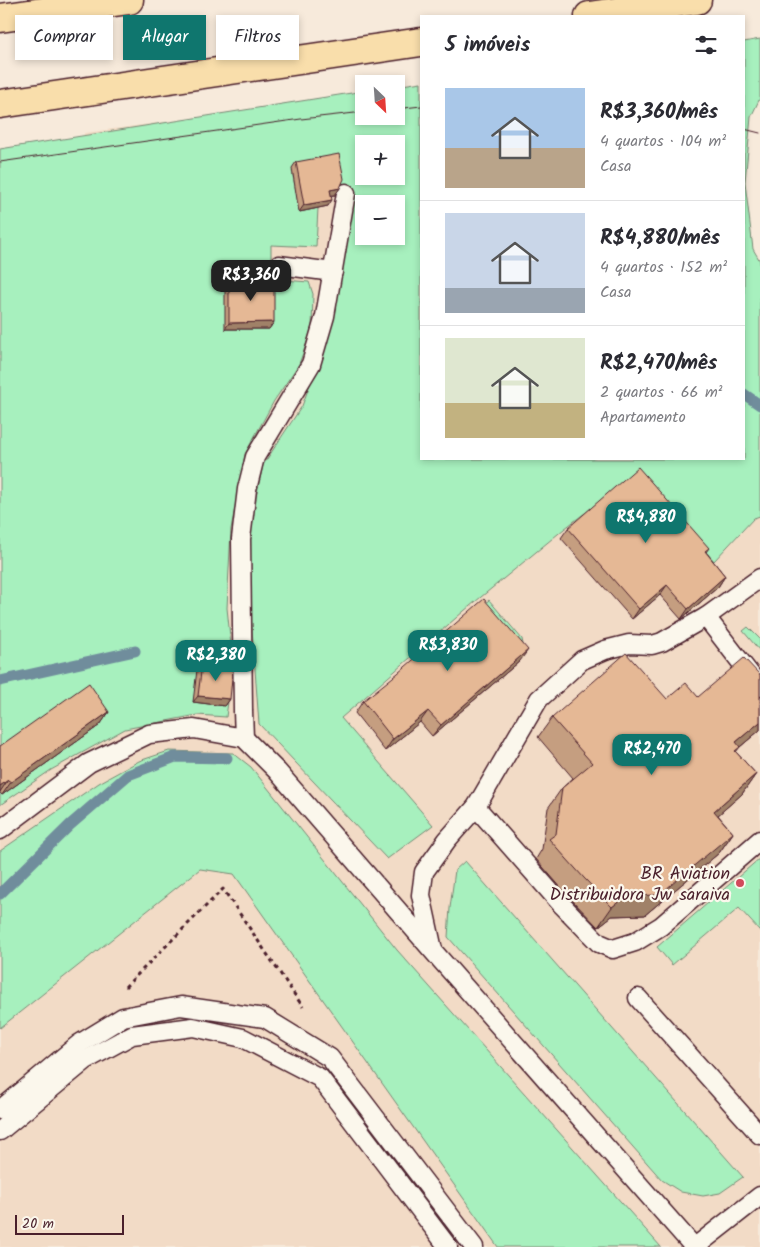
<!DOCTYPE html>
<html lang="pt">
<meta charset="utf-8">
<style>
:root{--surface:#fff;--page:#f7f7f7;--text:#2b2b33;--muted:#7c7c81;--line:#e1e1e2;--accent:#0f766e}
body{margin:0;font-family:Kalam,sans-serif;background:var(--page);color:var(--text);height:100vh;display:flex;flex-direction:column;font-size:19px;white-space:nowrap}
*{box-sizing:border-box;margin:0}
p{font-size:16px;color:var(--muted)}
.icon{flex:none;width:28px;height:28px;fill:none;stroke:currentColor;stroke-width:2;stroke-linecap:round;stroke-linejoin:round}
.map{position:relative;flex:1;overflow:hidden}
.panel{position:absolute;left:420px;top:15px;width:325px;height:445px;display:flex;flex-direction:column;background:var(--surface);border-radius:0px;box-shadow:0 2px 8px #0003}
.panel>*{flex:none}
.top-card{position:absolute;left:15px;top:15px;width:330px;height:45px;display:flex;gap:10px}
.needle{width:32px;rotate:155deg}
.controls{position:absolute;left:355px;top:75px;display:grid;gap:10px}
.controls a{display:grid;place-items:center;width:50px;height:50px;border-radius:0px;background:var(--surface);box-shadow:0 2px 8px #0003;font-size:25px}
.scale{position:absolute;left:15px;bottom:12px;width:109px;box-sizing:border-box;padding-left:5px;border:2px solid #4a1f2b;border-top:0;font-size:14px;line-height:18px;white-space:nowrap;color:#4a1f2b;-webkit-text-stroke:4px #fbf7ec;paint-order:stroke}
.price{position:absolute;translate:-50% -42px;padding:0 11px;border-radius:10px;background:var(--accent);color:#fff;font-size:16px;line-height:32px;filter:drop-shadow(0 1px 2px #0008)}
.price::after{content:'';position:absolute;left:50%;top:30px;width:15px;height:11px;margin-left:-8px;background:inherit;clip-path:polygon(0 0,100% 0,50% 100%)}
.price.current{background:#222;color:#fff}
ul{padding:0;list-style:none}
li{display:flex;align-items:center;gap:15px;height:125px;padding:0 25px}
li+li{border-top:1px solid var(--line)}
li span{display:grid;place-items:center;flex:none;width:140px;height:100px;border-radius:0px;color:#555}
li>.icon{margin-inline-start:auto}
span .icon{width:60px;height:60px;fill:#fffc;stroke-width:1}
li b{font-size:21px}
h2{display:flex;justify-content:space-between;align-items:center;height:60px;padding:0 25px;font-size:21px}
.tag{padding:0 18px;border-radius:0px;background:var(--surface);box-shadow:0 2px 8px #0003;font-size:18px;line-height:45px}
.tag.current{background:var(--accent);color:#fff}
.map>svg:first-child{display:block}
.built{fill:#f2dbc6;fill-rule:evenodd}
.green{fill:#a7f0be;stroke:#788874;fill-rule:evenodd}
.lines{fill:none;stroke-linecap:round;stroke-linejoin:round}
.stream{stroke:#708d9c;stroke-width:11}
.lane-casing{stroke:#4a1f2b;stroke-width:21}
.primary-casing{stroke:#4a1f2b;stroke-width:31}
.path{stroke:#4a1f2b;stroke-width:3;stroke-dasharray:4 4;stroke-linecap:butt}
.lane{stroke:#fbf7ec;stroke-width:18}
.primary{stroke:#f9deab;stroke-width:28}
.tram{stroke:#4a1f2b;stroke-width:1}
.wall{fill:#c59e80;stroke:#4a1f2b}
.shaded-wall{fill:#a08168;stroke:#4a1f2b}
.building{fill:#e5b895;stroke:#4a1f2b}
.poi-dot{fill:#d1495b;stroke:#fbf7ec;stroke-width:2}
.labels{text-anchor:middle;stroke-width:4.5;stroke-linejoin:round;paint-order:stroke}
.poi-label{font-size:18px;fill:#4a1f2b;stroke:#fbf7ec;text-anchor:end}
</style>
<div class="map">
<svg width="760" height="1247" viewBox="0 0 760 1247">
<rect width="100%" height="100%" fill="#f7eadb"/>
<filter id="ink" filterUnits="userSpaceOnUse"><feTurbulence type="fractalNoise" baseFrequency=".02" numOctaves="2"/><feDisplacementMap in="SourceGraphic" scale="10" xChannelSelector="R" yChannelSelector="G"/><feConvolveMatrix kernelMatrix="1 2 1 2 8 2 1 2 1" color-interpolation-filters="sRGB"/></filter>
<g filter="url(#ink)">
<path class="built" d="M 760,39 L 760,98 L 751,117 L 745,182 L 753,249 L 760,261 L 760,1247 L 0,1247 L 0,598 L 106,173 L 80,163 L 84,133 L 364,95 L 364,116 L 396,116 L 421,87 L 421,459 L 744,459 L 744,42 ZM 364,144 L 396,144 L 396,176 L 364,176 ZM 364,204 L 396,204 L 396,236 L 364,236 Z"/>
<g class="green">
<path d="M 760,39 L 760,98 L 751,117 L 745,182 L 753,249 L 760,261 L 760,516 L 754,518 L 714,561 L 637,473 L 564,529 L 464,611 L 341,718 L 433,825 L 387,859 L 259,724 L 251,615 L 249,529 L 263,465 L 302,406 L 320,357 L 340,265 L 354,190 L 338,188 L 292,171 L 300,212 L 318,208 L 316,247 L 271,245 L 271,279 L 309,282 L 313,294 L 312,328 L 299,364 L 274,401 L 245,454 L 231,529 L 227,608 L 233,665 L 226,717 L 197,715 L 125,729 L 51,770 L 0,805 L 0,149 L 364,91 L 364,116 L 396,116 L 396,86 L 421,82 L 421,459 L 744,459 L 744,42 ZM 364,144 L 396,144 L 396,176 L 364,176 ZM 364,204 L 396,204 L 396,236 L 364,236 Z"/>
<path d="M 489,600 L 522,639 L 524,649 L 476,611 Z"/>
<path d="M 748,627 L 760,639 L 760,651 L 743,631 Z"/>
<path d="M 169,751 L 233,753 L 251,767 L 397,950 L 661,1247 L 498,1247 L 234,874 L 200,869 L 0,1028 L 0,851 L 99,783 L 139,761 Z"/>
<path d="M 760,858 L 760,931 L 739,908 L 672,965 L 657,947 Z"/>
<path d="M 465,861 L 743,1177 L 720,1193 L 703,1196 L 681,1192 L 662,1180 L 448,937 L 450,908 L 455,870 Z"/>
</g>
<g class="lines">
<g class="stream">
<path d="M 744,394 L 760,405"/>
<path d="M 0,681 L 135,651"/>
<path d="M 0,894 L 70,825 L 128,775 L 175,757 L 227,758"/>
</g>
<g class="lane-casing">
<g id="lane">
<path d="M 279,265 L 333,272"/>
<path d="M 706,617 L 760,687"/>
<path d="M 244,738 L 243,711 L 241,539 L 247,489 L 255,457 L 311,364 L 325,316 L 346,193"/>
<path d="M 476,807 L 562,905 L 599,943 L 613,949 L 635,942 L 661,926 L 760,840"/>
<path d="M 0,830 L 89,763 L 149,734 L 194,729 L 244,738 L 277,771 L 433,951 L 694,1247"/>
<path d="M 433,950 L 421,895 L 424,872 L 447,840 L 476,807 L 539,699 L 582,660 L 605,650 L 629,644 L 652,645 L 662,642 L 706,617 L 760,578"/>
<path d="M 638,998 L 760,1135"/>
<path d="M 0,1110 L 79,1044 L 123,1017 L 181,1006 L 265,1018 L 330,1058 L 474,1247"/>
<path d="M 0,1131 L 86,1060 L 132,1035 L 193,1027 L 243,1038 L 320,1078 L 448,1247"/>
<path d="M 695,1247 L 760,1196"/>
</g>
</g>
<g class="primary-casing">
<g id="primary">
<path d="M 589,16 L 697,0"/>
<path d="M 0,18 L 129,0"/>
<path d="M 0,104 L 421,42"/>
</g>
</g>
<path class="path" d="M 125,987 L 223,889 L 303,1007"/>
<use href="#lane" class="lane"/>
<use href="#primary" class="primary"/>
<g class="tram">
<path d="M 396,109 L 421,106"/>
<path d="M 744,129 L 760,133"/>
<path d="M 0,162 L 301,119 L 364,112"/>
</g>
</g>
<g class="wall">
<path d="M 296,162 L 340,188 L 335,195 L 331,195 L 328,206 L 299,212 L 292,168 Z"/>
<path d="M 229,281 L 274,322 L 269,329 L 225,329 L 225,288 Z"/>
<path d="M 568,528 L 709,548 L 706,552 L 725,576 L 718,587 L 681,619 L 660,595 L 632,619 L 561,538 Z"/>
<path d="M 520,661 L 432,736 L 420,722 L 385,751 L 355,713 L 363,701 Z"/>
<path d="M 202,664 L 230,699 L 225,706 L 193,702 L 197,670 Z"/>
<path d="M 760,675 L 760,730 L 740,747 L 736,752 L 756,774 L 742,794 L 718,815 L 733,833 L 719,853 L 645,915 L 612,916 L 598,927 L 570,898 L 536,859 L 542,849 L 548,808 L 562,788 L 573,778 L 538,737 L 552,718 L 667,699 L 698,697 Z"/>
<path d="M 109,712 L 100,725 L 2,795 L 0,793 L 0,746 Z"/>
</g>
<g class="shaded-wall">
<path d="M 340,188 L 335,195 L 325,196 L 330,190 Z"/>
<path d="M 332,200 L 328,206 L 299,212 L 304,205 Z"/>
<path d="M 274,322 L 269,329 L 225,329 L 229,323 Z"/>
<path d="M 725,576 L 718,587 L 681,619 L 688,609 Z"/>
<path d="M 667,585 L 660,595 L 632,619 L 639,609 Z"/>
<path d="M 528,650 L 520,661 L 432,736 L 441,725 Z"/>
<path d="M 198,696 L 230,699 L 225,706 L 193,702 Z"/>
<path d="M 428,711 L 420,722 L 385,751 L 393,739 Z"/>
<path d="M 109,712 L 100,725 L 2,795 L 11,782 Z"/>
<path d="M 760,722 L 760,730 L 722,762 L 736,742 Z"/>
<path d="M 756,774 L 742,794 L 700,831 L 714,811 Z"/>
<path d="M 8,780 L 0,792 L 0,786 Z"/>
<path d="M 733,833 L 719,853 L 645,915 L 612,916 L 598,927 L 612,907 L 626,896 Z"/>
</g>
<g class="building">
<path d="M 339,154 L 344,179 L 340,188 L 330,190 L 332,200 L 304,205 L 296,162 Z"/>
<path d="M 229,281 L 274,281 L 274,322 L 229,323 Z"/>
<path d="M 638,467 L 709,548 L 705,551 L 725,576 L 688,609 L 667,585 L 639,609 L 568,528 Z"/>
<path d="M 484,599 L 528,650 L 441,725 L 428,711 L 393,739 L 363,701 L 398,673 Z"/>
<path d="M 626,653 L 667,699 L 686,683 L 698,697 L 744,658 L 760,675 L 760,722 L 736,742 L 740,747 L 735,751 L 756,774 L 714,811 L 733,833 L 659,895 L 626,896 L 612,907 L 584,878 L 549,839 L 556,834 L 562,788 L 592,763 L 552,718 Z"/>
<path d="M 202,664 L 233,667 L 230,699 L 198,696 Z"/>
<path d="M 89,683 L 109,712 L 11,782 L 8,780 L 0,786 L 0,746 Z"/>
</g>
</g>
<circle class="poi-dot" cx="740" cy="883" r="5"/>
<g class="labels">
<g class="poi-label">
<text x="730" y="879">BR Aviation<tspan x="730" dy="21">Distribuidora Jw saraiva</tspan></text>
</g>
</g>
</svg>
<div class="controls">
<a><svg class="needle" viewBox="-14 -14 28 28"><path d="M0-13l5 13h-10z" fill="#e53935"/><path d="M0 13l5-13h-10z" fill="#7c7c81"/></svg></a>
<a>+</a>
<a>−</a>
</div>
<div class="scale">20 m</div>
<b class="price current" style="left:251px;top:302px">R$3,360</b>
<b class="price" style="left:646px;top:544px">R$4,880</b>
<b class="price" style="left:448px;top:672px">R$3,830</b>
<b class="price" style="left:216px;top:682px">R$2,380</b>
<b class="price" style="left:652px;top:776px">R$2,470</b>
<div class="top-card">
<a class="tag">Comprar</a>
<a class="tag current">Alugar</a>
<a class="tag">Filtros</a>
</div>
<section class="panel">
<h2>5 imóveis<svg class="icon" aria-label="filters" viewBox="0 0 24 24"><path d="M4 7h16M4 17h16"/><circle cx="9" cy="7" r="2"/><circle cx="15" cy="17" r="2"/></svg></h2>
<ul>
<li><span style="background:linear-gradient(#a9c7e8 60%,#b9a48a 0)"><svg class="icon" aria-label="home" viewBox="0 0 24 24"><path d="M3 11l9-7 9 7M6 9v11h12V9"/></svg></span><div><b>R$3,360/mês</b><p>4 quartos · 104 m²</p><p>Casa</p></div></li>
<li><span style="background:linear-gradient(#c9d6e8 75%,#9aa5b1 0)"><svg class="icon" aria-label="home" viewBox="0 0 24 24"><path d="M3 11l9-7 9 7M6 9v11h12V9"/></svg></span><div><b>R$4,880/mês</b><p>4 quartos · 152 m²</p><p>Casa</p></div></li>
<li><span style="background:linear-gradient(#dfe7d0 65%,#c2b280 0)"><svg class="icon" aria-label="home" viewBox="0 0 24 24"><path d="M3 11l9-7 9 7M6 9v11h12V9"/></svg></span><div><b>R$2,470/mês</b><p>2 quartos · 66 m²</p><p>Apartamento</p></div></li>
</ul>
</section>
</div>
